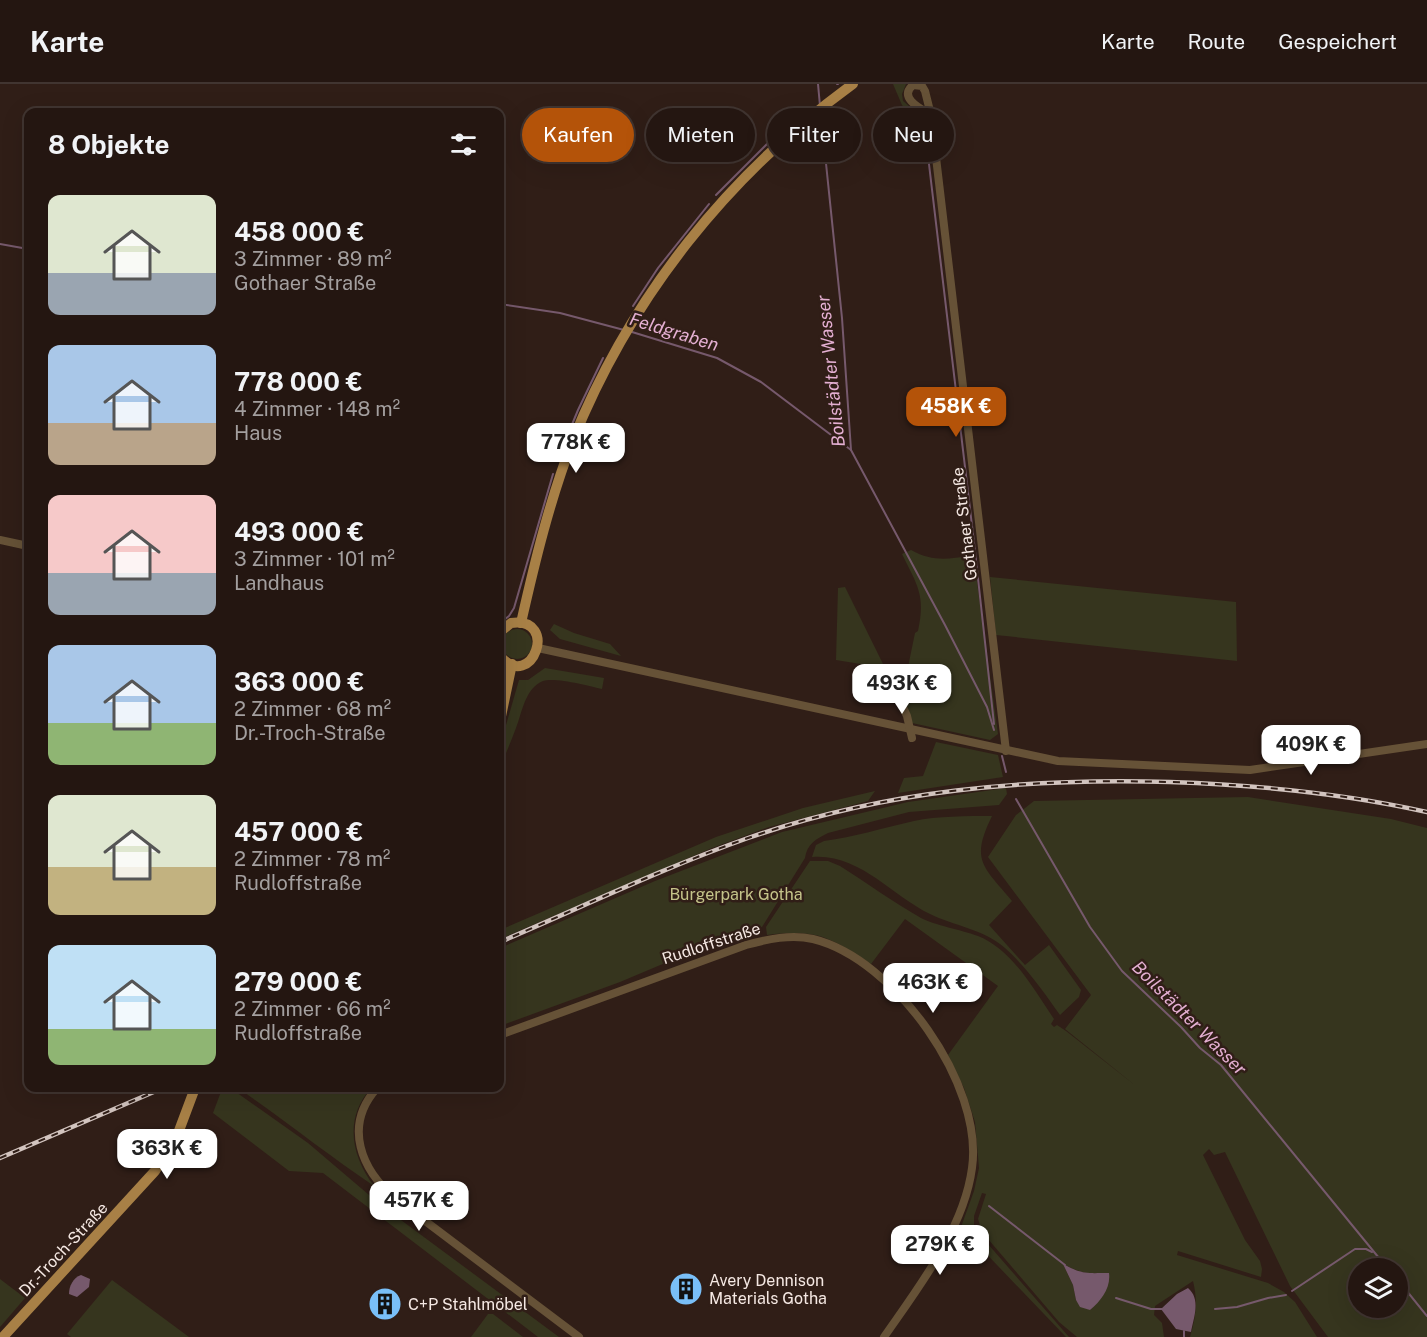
<!DOCTYPE html>
<html lang="de">
<meta charset="utf-8">
<style>
:root{--surface:#241611;--page:#2c1f1a;--text:#f1f3f6;--muted:#a39f9f;--line:#413531;--accent:#b45309}
body{margin:0;font-family:"Public Sans",sans-serif;background:var(--page);color:var(--text);height:100vh;display:flex;flex-direction:column;font-size:22px;white-space:nowrap}
*{box-sizing:border-box;margin:0}
p{font-size:20px;color:var(--muted)}
.icon{flex:none;width:33px;height:33px;fill:none;stroke:currentColor;stroke-width:2;stroke-linecap:round;stroke-linejoin:round}
.map{position:relative;flex:1;overflow:hidden}
.panel{position:absolute;left:24px;top:24px;width:480px;height:984px;display:flex;flex-direction:column;background:var(--surface);border-radius:12px;box-shadow:0 6px 24px #0002,0 0 0 2px var(--line)}
.panel>*{flex:none}
.guide{position:absolute;left:522px;top:24px;width:570px;height:54px;display:flex;gap:12px}
.fabs{position:absolute;left:1348px;top:1174px;display:grid;gap:12px}
.fabs a{display:grid;place-items:center;width:60px;height:60px;border-radius:50%;background:var(--surface);box-shadow:0 6px 24px #0002,0 0 0 2px var(--line);font-size:30px}
.price{position:absolute;translate:-50% -51px;padding:0 14px;border-radius:12px;background:#fff;color:#222;font-size:20px;line-height:39px;filter:drop-shadow(0 2px 3px #0008)}
.price::after{content:'';position:absolute;left:50%;top:36px;width:18px;height:14px;margin-left:-9px;background:inherit;clip-path:polygon(0 0,100% 0,50% 100%)}
.price.current{background:var(--accent);color:#fff}
ul{padding:0;list-style:none}
li{display:flex;align-items:center;gap:18px;height:150px;padding:0 24px}
li span{display:grid;place-items:center;flex:none;width:168px;height:120px;border-radius:12px;color:#555}
li>.icon{margin-inline-start:auto}
span .icon{width:72px;height:72px;fill:#fffc;stroke-width:1}
li b{font-size:26px}
h2{display:flex;justify-content:space-between;align-items:center;height:72px;padding:0 24px;font-size:26px}
.tag{padding:0 21px;border-radius:27px;background:var(--surface);box-shadow:0 6px 24px #0002,0 0 0 2px var(--line);font-size:21px;line-height:54px}
.tag.current{background:var(--accent);color:#fff}
header{display:flex;align-items:center;gap:36px;box-sizing:border-box;height:84px;padding:0 30px;background:var(--surface);border-bottom:2px solid var(--line)}
header strong{font-size:28px}
nav{display:flex;gap:33px;margin-inline-start:auto;font-size:21px}
.map>svg:first-child{display:block}
.green{fill:#36351e;fill-rule:evenodd}
.water{fill:#76596c}
.lines{fill:none;stroke-linecap:round;stroke-linejoin:round}
.stream{stroke:#76596c;stroke-width:2}
.minor{stroke:#665237;stroke-width:8}
.major{stroke:#a88046;stroke-width:10}
.rail-casing{stroke:#d2c4bf;stroke-width:4.5}
.rail{stroke:#301e17;stroke-width:2;stroke-dasharray:7;stroke-linecap:butt}
.labels{text-anchor:middle;stroke-width:5;stroke-linejoin:round;paint-order:stroke}
.street-label{font-size:16px;fill:#f5e8e3;stroke:#301e17}
.park-label{font-size:16px;fill:#c5c48a;stroke:#301e17}
.poi-label{font-size:16px;fill:#f5e8e3;stroke:#301e17;text-anchor:start}
.water-label{font-size:18px;font-style:italic;fill:#e4afd2;stroke:#301e17}
</style>
<header>
<strong>Karte</strong>
<nav><a>Karte</a><a>Route</a><a>Gespeichert</a></nav>
</header>
<div class="map">
<svg width="1427" height="1253" viewBox="0 0 1427 1253">
<rect width="100%" height="100%" fill="#301e17"/>
<g class="green">
<path d="M 893,0 L 906,0 L 902,10 L 903,17 L 923,34 L 929,46 L 920,47 L 902,21 Z"/>
<path d="M 911,466 C 933,478 947,475 970,472 L 973,469 L 998,650 L 990,656 L 912,639 L 900,608 L 908,583 L 915,549 L 918,547 C 926,511 917,501 902,470 Z"/>
<path d="M 990,493 L 1236,518 L 1237,577 L 996,551 Z"/>
<path d="M 845,503 L 885,584 L 836,576 L 838,504 Z"/>
<path d="M 554,540 L 574,549 L 610,560 L 621,572 L 560,555 L 550,546 Z"/>
<circle cx="517" cy="560" r="15"/>
<path d="M 545,584 L 604,594 L 602,605 C 589,602 555,593 543,597 C 525,604 522,629 516,644 C 511,657 506,670 500,682 L 500,662 L 519,596 L 528,596 Z"/>
<path d="M 936,658 L 998,671 L 1003,693 L 898,709 L 904,694 L 923,692 Z"/>
<path d="M 1006,704 L 1007,710 L 999,721 L 909,728 L 828,749 C 816,755 807,760 805,774 L 762,843 L 703,863 L 620,898 L 500,942 L 500,864 L 655,797 L 782,748 L 908,718 Z"/>
<path d="M 875,707 L 868,717 L 769,743 L 712,764 L 500,855 L 500,846 L 716,753 L 803,724 Z"/>
<path d="M 1248,713 L 1391,735 L 1427,744 L 1427,1253 L 1328,1253 L 1290,1202 L 1225,1068 L 1214,1071 L 1209,1065 L 1203,1071 L 1245,1156 L 1260,1177 L 1262,1185 L 1261,1193 L 1178,1167 L 1177,1171 L 1268,1199 L 1284,1208 L 1295,1218 L 1317,1253 L 1190,1253 C 1196,1233 1198,1217 1193,1197 L 1155,1222 L 1154,1231 L 1162,1239 L 1164,1253 L 1077,1253 L 1059,1238 L 982,1148 L 978,1135 L 986,1110 L 982,1109 L 974,1132 L 974,1144 L 1069,1253 L 1066,1253 L 974,1157 L 963,1150 L 961,1143 L 974,1107 L 979,1084 L 975,1038 L 964,1004 L 948,971 L 998,902 L 905,835 L 871,880 C 830,853 817,845 767,851 L 766,843 L 810,777 L 828,777 L 840,782 C 867,799 893,818 921,834 C 934,841 962,846 978,852 C 1013,866 1034,906 1054,935 L 1051,940 L 1054,943 L 1057,941 L 1066,947 L 1136,1002 L 1065,945 L 1091,911 L 988,773 L 1016,731 L 1034,717 ZM 1063,1180 C 1077,1187 1086,1191 1102,1189 L 1104,1210 L 1090,1226 L 1076,1216 L 1073,1201 ZM 1359,1185 L 1398,1185 L 1398,1224 L 1359,1224 Z"/>
<path d="M 992,732 C 970,777 983,782 1012,817 L 989,841 L 1025,881 L 1049,861 L 1081,906 L 1079,913 L 1060,931 C 1043,907 1027,884 1005,864 C 983,845 955,842 930,830 C 891,811 859,769 812,773 L 816,761 L 824,757 C 854,753 883,744 914,737 C 937,732 968,732 992,732 Z"/>
<path d="M 226,1004 L 233,1006 L 308,1059 L 382,1122 L 559,1253 L 538,1253 L 323,1089 L 289,1087 L 213,1029 L 222,1005 Z"/>
<path d="M 238,1004 L 371,1004 C 344,1034 351,1072 374,1102 C 328,1071 284,1036 238,1004 Z"/>
<path d="M 0,1195 L 25,1214 L 0,1243 Z"/>
<path d="M 112,1196 L 189,1253 L 71,1253 L 67,1250 Z"/>
<path d="M 488,1230 L 493,1230 L 523,1253 L 471,1253 Z"/>
</g>
<g class="water">
<path d="M 1063,1180 C 1084,1191 1087,1189 1109,1189 C 1111,1204 1101,1217 1090,1226 L 1080,1223 L 1076,1216 L 1073,1201 Z"/>
<path d="M 81,1191 L 90,1195 L 89,1203 L 77,1213 L 69,1210 C 69,1202 73,1194 81,1191 Z"/>
<path d="M 1188,1204 C 1201,1215 1194,1233 1191,1248 L 1176,1245 L 1161,1225 L 1177,1210 Z"/>
</g>
<g class="lines">
<g class="stream">
<path d="M 818,0 L 820,22"/>
<path d="M 837,0 L 838,0"/>
<path d="M 821,31 L 842,234 L 851,366 L 945,541 L 987,623 L 994,646"/>
<path d="M 926,55 L 975,467 L 994,640"/>
<path d="M 716,111 L 773,54 L 799,33"/>
<path d="M 0,160 L 28,165"/>
<path d="M 500,220 L 560,229 L 624,246"/>
<path d="M 633,222 L 658,184 L 709,120"/>
<path d="M 632,248 L 717,274 L 761,298 L 851,366"/>
<path d="M 559,372 L 578,326 L 603,274"/>
<path d="M 500,539 L 509,532 L 514,524 L 553,390"/>
<path d="M 1002,672 L 1006,688"/>
<path d="M 1016,715 L 1090,843 L 1122,887 L 1181,943 L 1200,964 L 1221,981 L 1388,1185"/>
<path d="M 989,1122 L 1065,1181"/>
<path d="M 1398,1196 L 1400,1198"/>
<path d="M 1402,1201 L 1427,1232"/>
<path d="M 1292,1207 L 1355,1165 L 1366,1165 L 1372,1168"/>
<path d="M 1116,1214 L 1151,1225 L 1163,1225"/>
<path d="M 1215,1225 L 1237,1223 L 1268,1214 L 1286,1211"/>
<path d="M 1184,1247 L 1184,1253"/>
</g>
<g class="minor">
<path d="M 931,31 C 921,25 898,14 913,1 L 922,2 L 925,7 L 931,31 L 1006,667"/>
<path d="M 0,456 L 28,462"/>
<path d="M 538,564 L 1058,677 L 1250,686 L 1427,660"/>
<path d="M 888,591 L 907,632 L 912,654"/>
<path d="M 500,951 L 746,861 C 768,855 791,850 813,855 C 895,875 984,1001 972,1084 C 964,1145 918,1204 884,1253"/>
<path d="M 377,1004 C 343,1042 361,1086 396,1115 L 579,1253"/>
</g>
<g class="major">
<path d="M 521,539 C 535,477 550,415 573,356 C 631,212 729,90 853,0"/>
<path d="M 500,548 L 511,539 C 560,532 532,609 500,572"/>
<path d="M 500,637 L 512,580"/>
<path d="M 3,1253 L 155,1087 L 177,1052 L 195,1004"/>
</g>
<g class="rail-casing">
<g id="rail">
<path d="M 500,858 C 582,823 663,784 748,754 C 886,706 1025,694 1170,698 C 1257,701 1342,709 1427,728"/>
<path d="M 0,1074 L 163,1004"/>
</g>
</g>
<use href="#rail" class="rail"/>
</g>
<defs>
<g id="building-disc" transform="scale(1.725)"><circle r="9.5" fill="#79bff8" stroke="#301e17"/><path d="M-4-6H4V6H1V3H-1V6H-4ZM-2.5-4.3h1.7v1.8h-1.7ZM.8-4.3h1.7v1.8H.8ZM-2.5-1h1.7V.8h-1.7ZM.8-1h1.7V.8H.8Z" fill="#111"/></g>
</defs>
<g fill-rule="evenodd">
<use href="#building-disc" x="686" y="1205"/>
<use href="#building-disc" x="385" y="1220"/>
</g>
<g class="labels">
<g class="street-label">
<text transform="translate(964 440) rotate(-97)" y="6">Gothaer Straße</text>
<text transform="translate(711 859) rotate(-18)" y="6">Rudloffstraße</text>
<text transform="translate(63 1165) rotate(-47)" y="6">Dr.-Troch-Straße</text>
</g>
<g class="park-label">
<text x="736" y="816">Bürgerpark Gotha</text>
</g>
<g class="poi-label">
<text x="709" y="1202">Avery Dennison<tspan x="709" dy="18">Materials Gotha</tspan></text>
<text x="408" y="1226">C+P Stahlmöbel</text>
</g>
<g class="water-label">
<text transform="translate(674 248) rotate(17)" y="6">Feldgraben</text>
<text transform="translate(831 287) rotate(-96)" y="6">Boilstädter Wasser</text>
<text transform="translate(1189 934) rotate(45)" y="6">Boilstädter Wasser</text>
</g>
</g>
</svg>
<div class="fabs">
<a><svg class="icon" aria-label="layers" viewBox="0 0 24 24"><path d="M12 4l9 5-9 5-9-5zM3 14l9 5 9-5"/></svg></a>
</div>
<b class="price current" style="left:956px;top:354px">458K €</b>
<b class="price" style="left:576px;top:390px">778K €</b>
<b class="price" style="left:902px;top:631px">493K €</b>
<b class="price" style="left:1311px;top:692px">409K €</b>
<b class="price" style="left:933px;top:930px">463K €</b>
<b class="price" style="left:167px;top:1096px">363K €</b>
<b class="price" style="left:419px;top:1148px">457K €</b>
<b class="price" style="left:940px;top:1192px">279K €</b>
<div class="guide">
<a class="tag current">Kaufen</a>
<a class="tag">Mieten</a>
<a class="tag">Filter</a>
<a class="tag">Neu</a>
</div>
<section class="panel">
<h2>8 Objekte<svg class="icon" aria-label="filters" viewBox="0 0 24 24"><path d="M4 7h16M4 17h16"/><circle cx="9" cy="7" r="2"/><circle cx="15" cy="17" r="2"/></svg></h2>
<ul>
<li><span style="background:linear-gradient(#dfe7d0 65%,#9aa5b1 0)"><svg class="icon" aria-label="home" viewBox="0 0 24 24"><path d="M3 11l9-7 9 7M6 9v11h12V9"/></svg></span><div><b>458 000 €</b><p>3 Zimmer · 89 m²</p><p>Gothaer Straße</p></div></li>
<li><span style="background:linear-gradient(#a9c7e8 65%,#b9a48a 0)"><svg class="icon" aria-label="home" viewBox="0 0 24 24"><path d="M3 11l9-7 9 7M6 9v11h12V9"/></svg></span><div><b>778 000 €</b><p>4 Zimmer · 148 m²</p><p>Haus</p></div></li>
<li><span style="background:linear-gradient(#f6c9c9 65%,#9aa5b1 0)"><svg class="icon" aria-label="home" viewBox="0 0 24 24"><path d="M3 11l9-7 9 7M6 9v11h12V9"/></svg></span><div><b>493 000 €</b><p>3 Zimmer · 101 m²</p><p>Landhaus</p></div></li>
<li><span style="background:linear-gradient(#a9c7e8 65%,#8fb573 0)"><svg class="icon" aria-label="home" viewBox="0 0 24 24"><path d="M3 11l9-7 9 7M6 9v11h12V9"/></svg></span><div><b>363 000 €</b><p>2 Zimmer · 68 m²</p><p>Dr.-Troch-Straße</p></div></li>
<li><span style="background:linear-gradient(#dfe7d0 60%,#c2b280 0)"><svg class="icon" aria-label="home" viewBox="0 0 24 24"><path d="M3 11l9-7 9 7M6 9v11h12V9"/></svg></span><div><b>457 000 €</b><p>2 Zimmer · 78 m²</p><p>Rudloffstraße</p></div></li>
<li><span style="background:linear-gradient(#bfe0f5 70%,#8fb573 0)"><svg class="icon" aria-label="home" viewBox="0 0 24 24"><path d="M3 11l9-7 9 7M6 9v11h12V9"/></svg></span><div><b>279 000 €</b><p>2 Zimmer · 66 m²</p><p>Rudloffstraße</p></div></li>
</ul>
</section>
</div>
